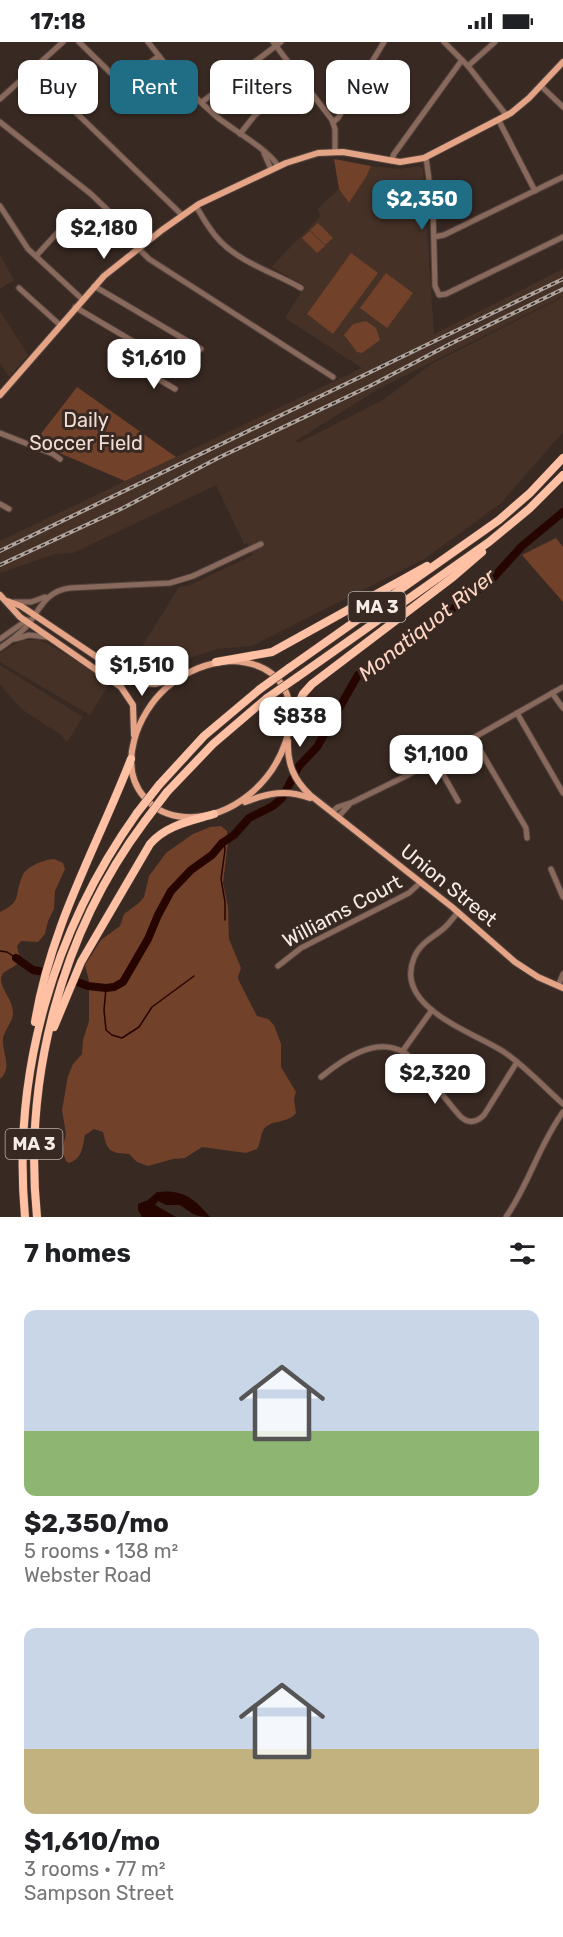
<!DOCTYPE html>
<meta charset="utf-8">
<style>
:root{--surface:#fff;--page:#f6f6f6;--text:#202124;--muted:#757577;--accent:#206d86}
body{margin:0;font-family:Rubik,sans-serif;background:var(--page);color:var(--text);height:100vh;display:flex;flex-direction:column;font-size:22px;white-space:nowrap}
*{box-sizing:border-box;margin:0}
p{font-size:20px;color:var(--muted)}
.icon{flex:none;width:33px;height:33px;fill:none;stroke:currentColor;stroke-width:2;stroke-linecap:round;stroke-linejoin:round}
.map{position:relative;height:1175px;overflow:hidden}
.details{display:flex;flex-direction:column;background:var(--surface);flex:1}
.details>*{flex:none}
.hud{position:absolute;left:18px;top:18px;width:528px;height:54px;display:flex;gap:12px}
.price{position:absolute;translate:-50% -51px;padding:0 14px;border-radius:12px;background:#fff;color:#222;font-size:20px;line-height:39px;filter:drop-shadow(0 2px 3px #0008)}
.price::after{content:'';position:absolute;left:50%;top:36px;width:18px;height:14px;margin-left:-9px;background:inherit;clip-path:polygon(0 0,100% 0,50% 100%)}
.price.selected{background:var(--accent);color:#fff}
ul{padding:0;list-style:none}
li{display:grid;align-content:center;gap:12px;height:318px;padding:0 24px}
li span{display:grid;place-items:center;height:186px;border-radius:12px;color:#555}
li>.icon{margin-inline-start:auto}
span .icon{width:108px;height:108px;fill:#fffc;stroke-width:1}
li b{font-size:26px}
h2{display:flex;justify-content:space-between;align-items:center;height:72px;padding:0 24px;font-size:26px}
.tag{padding:0 21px;border-radius:12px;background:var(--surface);box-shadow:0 2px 4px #0004;font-size:21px;line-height:54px}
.tag.selected{background:var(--accent);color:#fff}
.status{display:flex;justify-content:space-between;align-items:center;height:42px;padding:0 30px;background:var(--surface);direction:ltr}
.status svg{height:16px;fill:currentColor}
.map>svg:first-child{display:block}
.built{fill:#463127}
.green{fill:#72412a}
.water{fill:#260500}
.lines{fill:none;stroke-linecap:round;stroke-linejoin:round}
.stream{stroke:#260500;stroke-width:1.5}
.river{stroke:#260500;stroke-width:8}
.minor-casing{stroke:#53443e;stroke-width:7}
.major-casing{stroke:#53443e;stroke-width:8}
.highway-casing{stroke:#53443e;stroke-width:9}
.minor{stroke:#89695b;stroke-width:5}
.major{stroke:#e5a486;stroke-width:6}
.highway{stroke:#ffc0a3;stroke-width:8}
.rail-casing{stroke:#afa49e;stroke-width:4}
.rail{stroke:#382922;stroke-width:1.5;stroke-dasharray:4.5;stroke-linecap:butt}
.highway-bridge-casing{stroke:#53443e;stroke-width:9;stroke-linecap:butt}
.highway-bridge{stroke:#ffc0a3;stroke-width:8}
.labels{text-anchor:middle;stroke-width:6;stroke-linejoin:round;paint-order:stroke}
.shield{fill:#382922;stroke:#bdb2ac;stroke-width:1.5}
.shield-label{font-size:18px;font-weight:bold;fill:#f6ece7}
.park-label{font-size:20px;fill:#f1dcd3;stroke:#382922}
.street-label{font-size:20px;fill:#f6ece7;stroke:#382922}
.water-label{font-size:21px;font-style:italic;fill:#fed4c1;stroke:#382922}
</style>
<div class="status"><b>17:18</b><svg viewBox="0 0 49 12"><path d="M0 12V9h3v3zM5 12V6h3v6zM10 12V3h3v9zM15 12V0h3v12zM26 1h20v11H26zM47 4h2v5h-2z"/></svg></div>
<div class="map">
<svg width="563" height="1175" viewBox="0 0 563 1175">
<rect width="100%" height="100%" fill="#382922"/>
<g class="built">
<path d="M 371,124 L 399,127 L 420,124 L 423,127 L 434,292 L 563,227 L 563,254 L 378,347 L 294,400 L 300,400 L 383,358 L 433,321 L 563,255 L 563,390 L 501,461 L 426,516 L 252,604 L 217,607 L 190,616 L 157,632 L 140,630 L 131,622 L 179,545 L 190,543 L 253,513 L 247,501 L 244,502 L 216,443 L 73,511 L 55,512 L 0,531 L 0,499 L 362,326 L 285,276 L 305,244 L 271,225 L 321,174 L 317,167 L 339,147 L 349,161 L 366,135 Z"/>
<path d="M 0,213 L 14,238 L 0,247 Z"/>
<path d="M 0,269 L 28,313 L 9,335 L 0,321 Z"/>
<path d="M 22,598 L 38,598 L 46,601 L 111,639 L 90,673 L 0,620 L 0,611 Z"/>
<path d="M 0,623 L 83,675 L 67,700 L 60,692 L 27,671 L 16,661 L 0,642 Z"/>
</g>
<g class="green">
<path d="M 334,117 L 371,124 L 366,135 L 349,161 L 339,147 Z"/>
<path d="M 318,181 L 333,196 L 325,203 L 310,188 Z"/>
<path d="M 310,189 L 325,204 L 317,211 L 302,196 Z"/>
<path d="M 351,211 L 378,231 L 333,292 L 307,272 Z"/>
<path d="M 386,231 L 413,251 L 387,286 L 360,266 Z"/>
<path d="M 366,279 L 376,286 L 380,298 L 362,311 L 357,310 L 344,293 L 353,282 Z"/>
<path d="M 77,345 L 176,415 L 125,439 L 57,410 L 40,393 Z"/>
<path d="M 556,496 L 563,505 L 563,560 L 522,513 Z"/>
<path d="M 221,784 L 227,789 L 228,800 L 223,841 L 228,865 L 229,897 L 241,926 L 238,935 L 239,939 L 257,974 L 268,977 L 274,983 L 281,1002 L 281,1025 L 296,1050 L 294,1057 L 296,1071 C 287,1082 272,1077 264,1087 C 260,1093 261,1101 257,1107 L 246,1111 L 202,1105 L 185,1116 L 173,1117 L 148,1124 L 137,1120 L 129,1112 L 117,1111 L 110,1108 L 106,1102 L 103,1090 L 94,1087 L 85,1093 C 82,1106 83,1116 69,1121 L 66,1119 L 62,1109 L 66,1092 L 62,1068 L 68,1034 L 73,1022 L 82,1012 L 83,998 L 89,979 L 89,939 L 85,923 L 101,898 L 120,884 L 124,872 L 139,861 L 144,855 L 149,834 L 166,811 L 193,792 L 210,785 Z"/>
<path d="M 54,817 L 63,821 L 65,827 L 55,849 L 54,867 L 48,879 L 45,892 L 38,900 L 21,899 L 17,904 L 20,917 L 19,921 L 3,931 L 1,936 C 1,949 13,957 13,971 C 13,980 4,988 3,997 C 2,1011 13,1026 0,1037 L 0,870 C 23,859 14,853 22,835 C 26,824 43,818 54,817 Z"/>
</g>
<path class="water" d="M 157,1150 C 183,1147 194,1156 210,1175 C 194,1175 192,1171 180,1163 L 166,1163 L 158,1159 L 155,1163 L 176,1175 L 142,1175 L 138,1168 L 138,1162 L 148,1158 Z"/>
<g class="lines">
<g class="stream">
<path d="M 224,799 L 225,808 L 221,837 L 225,860 L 225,878"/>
<path d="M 0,909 L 7,910 L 16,916"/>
<path d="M 106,946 L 104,968 L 106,988 L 112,993 L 122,996 L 139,985 L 152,965 L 194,934"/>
</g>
<path class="river" d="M 16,916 L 33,928 L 56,932 L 88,944 L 106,946 L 114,945 L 123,940 L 148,897 L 158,873 L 171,849 L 191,828 L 212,813 L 222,801 L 234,793 L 249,776 L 273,764 L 282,756 L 299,724 L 317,705 L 358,633 L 392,614 L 421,588 L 464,559 L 494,535 L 522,504 L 563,470"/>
<g class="minor-casing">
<g id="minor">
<path d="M 79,0 L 121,41 L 159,14"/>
<path d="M 148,0 C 168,27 191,53 217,75 C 233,88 269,108 278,124"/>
<path d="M 273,0 L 332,78 L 335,87 L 335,109"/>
<path d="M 444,0 L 468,24 L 507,74"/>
<path d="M 468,24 L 495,0"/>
<path d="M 32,28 L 182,173"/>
<path d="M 541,44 L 563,65"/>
<path d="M 0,57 L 63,0"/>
<path d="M 202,60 L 281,0"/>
<path d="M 499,79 L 535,149"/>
<path d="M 0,80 L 91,152 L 116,176 L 139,205"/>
<path d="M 333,80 L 338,76 L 384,0"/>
<path d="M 240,92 L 255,73 L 263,67"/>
<path d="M 264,111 L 271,127"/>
<path d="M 426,115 L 433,168 L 435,244 L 439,253 L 446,252 L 563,195"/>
<path d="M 391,119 L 394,112 L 462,18"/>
<path d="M 0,164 L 28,207 L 82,257"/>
<path d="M 196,164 C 203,176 210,189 220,199 C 241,221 275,231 301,246"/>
<path d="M 434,195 L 444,193 L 563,135"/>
<path d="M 138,206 L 149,217 L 333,335"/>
<path d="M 36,214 L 69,178"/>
<path d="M 94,244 L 201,307"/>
<path d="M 19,246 L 60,283"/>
<path d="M 75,265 L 151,310 L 153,315 L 145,329 L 175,347"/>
<path d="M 0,391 L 53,412 L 60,417"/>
<path d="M 0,462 L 9,467"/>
<path d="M 14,560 L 31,560 L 45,555"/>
<path d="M 0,597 L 27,578"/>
<path d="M 15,597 L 29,593 L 47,595"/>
<path d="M 0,606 C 9,600 18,593 26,585 C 40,568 45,549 70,546 L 170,541 L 193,534 L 261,502"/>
<path d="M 552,651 L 563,666"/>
<path d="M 517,671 L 563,751"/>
<path d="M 473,696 L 526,786 L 527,796"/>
<path d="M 435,718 L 458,759"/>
<path d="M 332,770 L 338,765 L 353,760 L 408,733 L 563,645"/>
<path d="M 338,775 L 349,763"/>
<path d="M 551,827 L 563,855"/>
<path d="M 458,870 C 453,876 449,882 443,887 C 432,896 419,902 414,916 C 393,966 476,991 504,1010 C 526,1025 544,1045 563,1062"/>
<path d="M 278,924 L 301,906 L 409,851 L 421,840"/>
<path d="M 558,944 L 563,932"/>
<path d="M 402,1010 L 432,968"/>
<path d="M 321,1035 C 342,1018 376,993 405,1011 C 420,1021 446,1059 460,1074 C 468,1082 476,1081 484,1073 L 517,1020"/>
<path d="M 506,1175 C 529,1142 539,1103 563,1070"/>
</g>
</g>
<g class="major-casing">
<g id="major">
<path d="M 0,353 L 104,234 L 162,188 L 199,162 L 286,121 L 318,111 L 343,110 L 400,120 L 424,116 L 511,71 L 529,56 L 563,20"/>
<path d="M 0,553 L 20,575 L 121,645 L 133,663 L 134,693"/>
<path d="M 7,559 L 21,564 L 128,636 L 140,641 L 155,642 L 175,637"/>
<path d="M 232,619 C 341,624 281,780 185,775 C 169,774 155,768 145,756 C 116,724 138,671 166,646 C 185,630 207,620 232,619 Z"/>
<path d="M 288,699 C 287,722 294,738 310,753 L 452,865 L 515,920 L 538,935 L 563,946"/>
<path d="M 245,760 C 268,751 286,747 310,756"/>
</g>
</g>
<g class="highway-casing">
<g id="highway">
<path d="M 216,620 L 272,610 L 427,524"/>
<path d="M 289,626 L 499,478 L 530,451 L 563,416"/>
<path d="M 296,636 L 489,500 L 529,467 L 563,433"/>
<path d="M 291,678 L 303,652 L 312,642 L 453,535 L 482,510"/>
<path d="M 159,743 L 204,694 L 260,647"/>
<path d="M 167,750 L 213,702 L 267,656"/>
<path d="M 35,980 C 51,883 96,807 131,717"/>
<path d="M 54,985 L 81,920 L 150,802 C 166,783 191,779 214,772"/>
<path d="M 25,1175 C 12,1031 53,889 137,771"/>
<path d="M 37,1175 C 23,1036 61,891 145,779"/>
</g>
</g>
<use href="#minor" class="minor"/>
<use href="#major" class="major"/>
<use href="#highway" class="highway"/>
<g class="rail-casing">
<g id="rail">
<path d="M 450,302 L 563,247"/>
<path d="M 0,509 L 563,237"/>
<path d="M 0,523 L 123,466 L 218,416 L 370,344 L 450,302"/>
</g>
</g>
<use href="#rail" class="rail"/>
<g class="highway-bridge-casing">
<g id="highway-bridge">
<path d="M 260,647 L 289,626"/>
<path d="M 267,656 L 296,636"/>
<path d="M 137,771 L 159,743"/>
<path d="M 145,779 L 167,750"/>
</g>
</g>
<use href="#highway-bridge" class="highway-bridge"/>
</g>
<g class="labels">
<g class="shield">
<rect x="348.5" y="550" width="57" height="30" rx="4.5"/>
<rect x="5.5" y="1087" width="57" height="30" rx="4.5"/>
</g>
<g class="shield-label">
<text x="377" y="571">MA 3</text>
<text x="34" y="1108">MA 3</text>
</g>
<g class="park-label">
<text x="86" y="385">Daily<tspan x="86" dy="23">Soccer Field</tspan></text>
</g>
<g class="street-label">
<text transform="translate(449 843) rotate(39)" y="7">Union Street</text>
<text transform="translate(342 869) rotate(-28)" y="7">Williams Court</text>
</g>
<g class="water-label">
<text transform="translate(427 583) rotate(-38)" y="7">Monatiquot River</text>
</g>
</g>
</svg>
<b class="price selected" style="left:422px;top:189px">$2,350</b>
<b class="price" style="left:104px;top:218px">$2,180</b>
<b class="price" style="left:154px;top:348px">$1,610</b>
<b class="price" style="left:142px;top:655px">$1,510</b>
<b class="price" style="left:300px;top:706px">$838</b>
<b class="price" style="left:436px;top:744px">$1,100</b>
<b class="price" style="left:435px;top:1063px">$2,320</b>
<div class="hud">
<a class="tag">Buy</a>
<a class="tag selected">Rent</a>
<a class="tag">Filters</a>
<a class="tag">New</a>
</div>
</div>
<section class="details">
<h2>7 homes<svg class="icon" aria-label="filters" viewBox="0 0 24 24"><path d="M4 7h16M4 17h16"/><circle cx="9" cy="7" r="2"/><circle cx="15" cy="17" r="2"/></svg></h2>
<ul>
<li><span style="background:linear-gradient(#c9d6e8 65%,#8fb573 0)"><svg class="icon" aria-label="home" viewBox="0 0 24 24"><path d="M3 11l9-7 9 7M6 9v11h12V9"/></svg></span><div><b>$2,350/mo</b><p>5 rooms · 138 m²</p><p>Webster Road</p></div></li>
<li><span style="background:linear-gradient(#c9d6e8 65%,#c2b280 0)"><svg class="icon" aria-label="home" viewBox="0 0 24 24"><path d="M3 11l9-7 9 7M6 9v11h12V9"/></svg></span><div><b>$1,610/mo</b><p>3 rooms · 77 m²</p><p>Sampson Street</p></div></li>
</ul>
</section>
